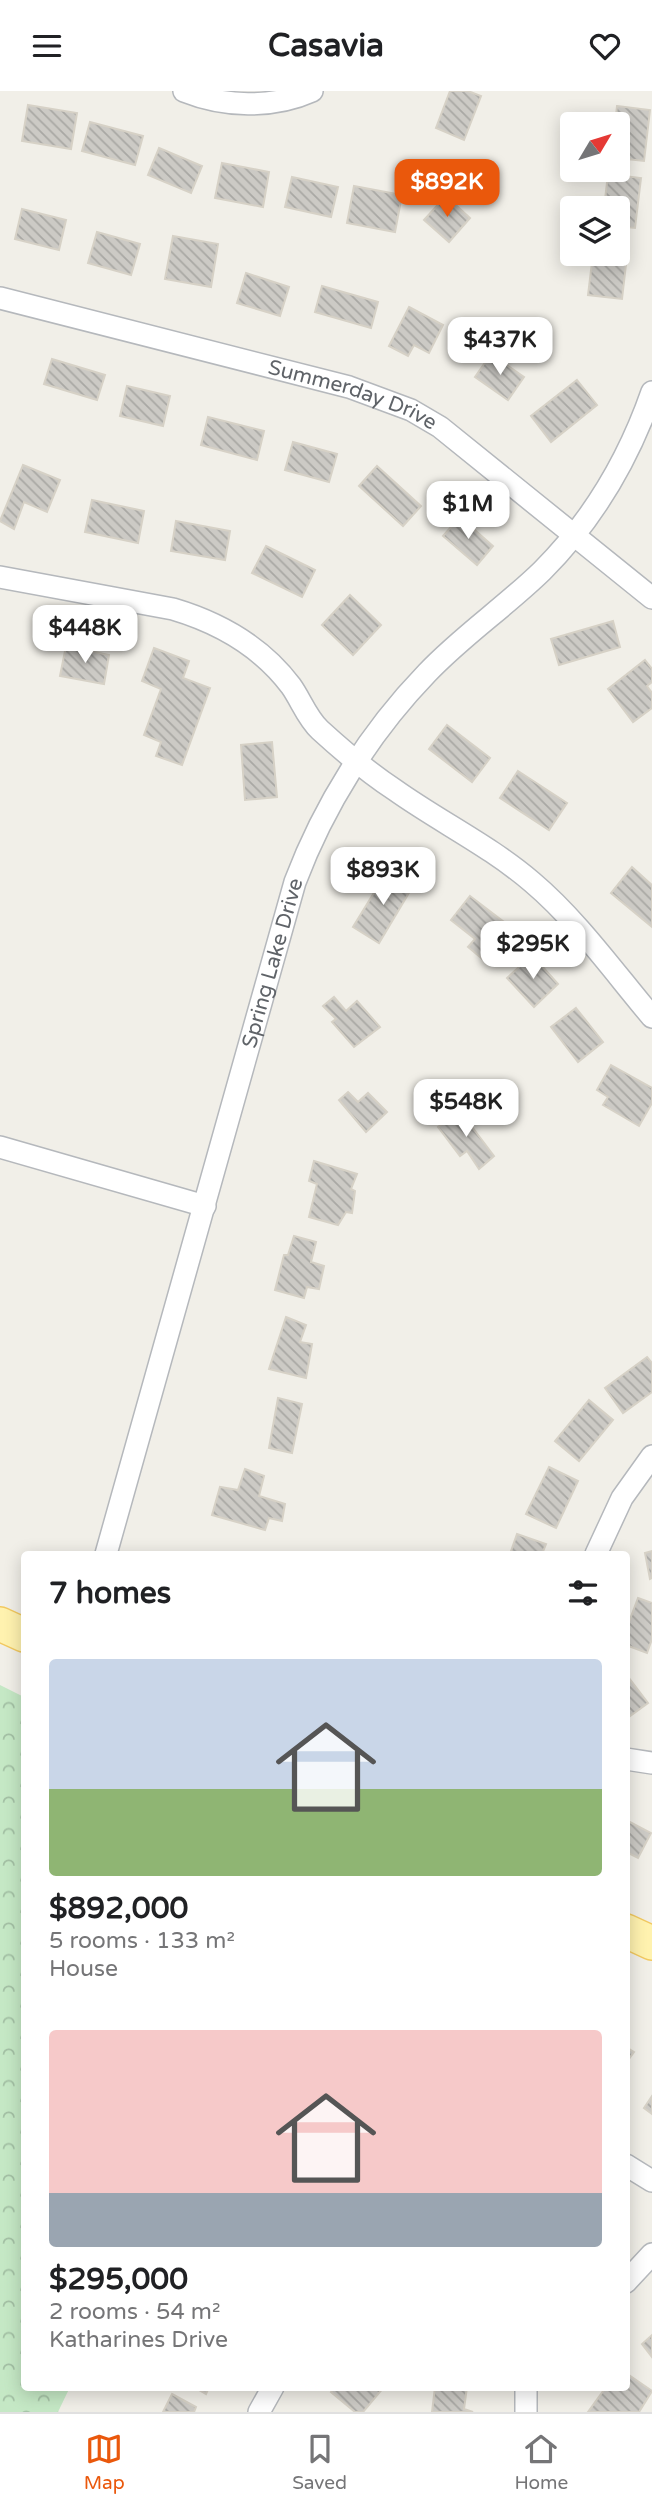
<!DOCTYPE html>
<meta charset="utf-8">
<style>
:root{--surface:#fff;--page:#f6f6f6;--text:#202124;--muted:#757577;--line:#e0e0e0;--accent:#ea580c}
body{margin:0;font-family:"Varela Round",sans-serif;background:var(--page);color:var(--text);height:100vh;display:flex;flex-direction:column;font-size:26px;white-space:nowrap}
*{box-sizing:border-box;margin:0}
p{font-size:23px;color:var(--muted)}
.icon{flex:none;width:38px;height:38px;fill:none;stroke:currentColor;stroke-width:2;stroke-linecap:round;stroke-linejoin:round}
.map{position:relative;flex:1;overflow:hidden}
.sheet{position:absolute;left:21px;top:1460px;width:609px;height:840px;display:flex;flex-direction:column;background:var(--surface);border-radius:7px;box-shadow:0 4px 18px #0003}
.sheet>*{flex:none}
.needle{width:46px;rotate:52deg}
.tools{position:absolute;left:560px;top:21px;display:grid;gap:14px}
.tools a{display:grid;place-items:center;width:70px;height:70px;border-radius:7px;background:var(--surface);box-shadow:0 4px 18px #0003;font-size:35px}
.price{position:absolute;translate:-50% -60px;padding:0 16px;border-radius:14px;background:#fff;color:#222;font-size:23px;line-height:46px;filter:drop-shadow(0 2px 4px #0008)}
.price::after{content:'';position:absolute;left:50%;top:42px;width:21px;height:16px;margin-left:-10px;background:inherit;clip-path:polygon(0 0,100% 0,50% 100%)}
.price.selected{background:var(--accent);color:#fff}
ul{padding:0;list-style:none}
li{display:grid;align-content:center;gap:14px;height:371px;padding:0 28px}
li span{display:grid;place-items:center;height:217px;border-radius:7px;color:#555}
li>.icon{margin-inline-start:auto}
span .icon{width:126px;height:126px;fill:#fffc;stroke-width:1}
li b{font-size:30px}
h2{display:flex;justify-content:space-between;align-items:center;height:84px;padding:0 28px;font-size:30px}
header{display:flex;justify-content:space-between;align-items:center;height:91px;padding:0 28px;background:var(--surface);font-size:32px;font-weight:700}
.dock{display:flex;justify-content:space-around;align-items:center;height:98px;border-top:2px solid var(--line);background:var(--surface);font-size:19px;color:var(--muted)}
.dock a{display:grid;justify-items:center;gap:4px}
.dock .selected{color:var(--accent)}
.map>svg:first-child{display:block}
.forest{fill:url(#forest-crowns)}
.building{fill:url(#building-back-hatch);stroke:#d6d1c6;stroke-width:2}
.lines{fill:none;stroke-linecap:round;stroke-linejoin:round}
.minor-casing{stroke:#b5b8bc;stroke-width:24}
.primary-casing{stroke:#f2c960;stroke-width:36}
.minor{stroke:#fff;stroke-width:21}
.primary{stroke:#fff2af;stroke-width:33}
.labels{text-anchor:middle;stroke-width:5;stroke-linejoin:round;paint-order:stroke}
.street-label{font-size:21px;fill:#5f6368;stroke:#fff}
</style>
<header><svg class="icon" aria-label="menu" viewBox="0 0 24 24"><path d="M4 6h16M4 12h16M4 18h16"/></svg>Casavia<svg class="icon" aria-label="heart" viewBox="0 0 24 24"><path d="M12 20l-8-8c-3-5 5-10 8-4 3-6 11-1 8 4z"/></svg></header>
<div class="map">
<svg width="652" height="2321" viewBox="0 0 652 2321">
<defs>
<pattern id="forest-crowns" width="20" height="18" patternUnits="userSpaceOnUse" patternTransform="scale(1.75)"><rect width="20" height="18" fill="#c5e8c5"/><path d="M2 6a3 3 0 1 1 6 0M12 15a3 3 0 1 1 6 0" fill="none" stroke="#a3c0a4"/></pattern>
<pattern id="building-back-hatch" width="6" height="6" patternUnits="userSpaceOnUse" patternTransform="scale(1.75)"><rect width="6" height="6" fill="#cccac5"/><path d="M-1 5l2 2M0 0l6 6M5-1l2 2" fill="none" stroke="#a9a8a4"/></pattern>
</defs>
<rect width="100%" height="100%" fill="#f1efe8"/>
<path class="forest" d="M 0,1594 L 24,1606 L 24,2296 L 70,2296 L 58,2321 L 0,2321 Z"/>
<g class="building">
<path d="M 450,0 L 468,0 L 481,5 L 464,49 L 436,37 Z"/>
<path d="M 28,14 L 77,22 L 71,58 L 22,50 Z"/>
<path d="M 617,15 L 650,19 L 644,70 L 618,67 L 618,33 L 615,33 Z"/>
<path d="M 90,31 L 143,45 L 135,74 L 82,60 Z"/>
<path d="M 159,57 L 202,75 L 191,102 L 148,84 Z"/>
<path d="M 222,72 L 269,81 L 263,116 L 215,107 Z"/>
<path d="M 608,83 L 641,87 L 635,137 L 618,135 L 618,117 L 604,117 Z"/>
<path d="M 292,86 L 338,96 L 331,126 L 285,116 Z"/>
<path d="M 354,95 L 402,104 L 395,141 L 347,132 Z"/>
<path d="M 446,105 L 470,127 L 449,151 L 424,129 Z"/>
<path d="M 22,118 L 66,129 L 59,159 L 15,148 Z"/>
<path d="M 97,141 L 140,153 L 131,184 L 88,172 Z"/>
<path d="M 173,145 L 218,153 L 211,196 L 165,188 Z"/>
<path d="M 618,155 L 628,156 L 622,208 L 588,204 L 593,163 L 618,163 Z"/>
<path d="M 246,182 L 289,196 L 280,225 L 237,212 Z"/>
<path d="M 322,195 L 378,211 L 371,237 L 315,221 Z"/>
<path d="M 409,216 L 443,234 L 429,262 L 414,254 L 408,265 L 389,255 Z"/>
<path d="M 491,263 L 524,286 L 508,309 L 475,286 Z"/>
<path d="M 52,268 L 105,284 L 97,309 L 44,293 Z"/>
<path d="M 577,289 L 597,314 L 551,351 L 531,325 Z"/>
<path d="M 127,295 L 170,305 L 163,335 L 120,325 Z"/>
<path d="M 208,326 L 264,340 L 257,369 L 201,354 Z"/>
<path d="M 293,351 L 337,363 L 329,391 L 285,379 Z"/>
<path d="M 23,374 L 60,389 L 47,421 L 24,411 L 14,438 L 0,430 Z"/>
<path d="M 377,375 L 421,415 L 403,435 L 359,395 Z"/>
<path d="M 92,409 L 144,420 L 138,452 L 85,441 Z"/>
<path d="M 460,426 L 493,455 L 477,474 L 443,445 Z"/>
<path d="M 176,430 L 230,440 L 225,469 L 171,460 Z"/>
<path d="M 266,455 L 315,479 L 302,506 L 252,482 Z"/>
<path d="M 350,504 L 381,534 L 353,564 L 322,534 Z"/>
<path d="M 613,530 L 620,556 L 559,574 L 551,548 Z"/>
<path d="M 66,555 L 109,564 L 104,593 L 60,585 Z"/>
<path d="M 154,557 L 189,570 L 183,587 L 210,597 L 182,674 L 156,665 L 161,651 L 144,644 L 161,598 L 142,590 Z"/>
<path d="M 645,569 L 652,578 L 652,591 L 647,595 L 652,602 L 652,617 L 633,631 L 608,598 Z"/>
<path d="M 447,634 L 490,667 L 472,691 L 429,658 Z"/>
<path d="M 272,651 L 277,706 L 245,709 L 241,654 Z"/>
<path d="M 518,680 L 567,712 L 549,739 L 500,707 Z"/>
<path d="M 632,776 L 652,794 L 652,836 L 611,802 Z"/>
<path d="M 388,779 L 413,795 L 379,852 L 353,836 Z"/>
<path d="M 470,805 L 512,837 L 486,871 L 468,856 L 475,848 L 451,829 Z"/>
<path d="M 532,864 L 558,893 L 534,916 L 507,887 Z"/>
<path d="M 334,906 L 346,920 L 357,910 L 380,936 L 354,956 L 332,931 L 336,928 L 323,915 Z"/>
<path d="M 576,917 L 603,951 L 578,971 L 551,936 Z"/>
<path d="M 611,974 L 652,997 L 652,1012 L 639,1035 L 603,1014 L 608,1006 L 597,999 Z"/>
<path d="M 348,1001 L 358,1011 L 368,1002 L 387,1021 L 366,1041 L 339,1009 Z"/>
<path d="M 460,1020 L 494,1065 L 479,1078 L 467,1060 L 460,1065 L 438,1036 Z"/>
<path d="M 314,1070 L 357,1083 L 351,1098 L 355,1100 L 352,1122 L 346,1121 L 338,1134 L 309,1126 L 317,1093 L 309,1090 Z"/>
<path d="M 294,1145 L 316,1151 L 311,1171 L 324,1175 L 319,1198 L 307,1196 L 304,1207 L 275,1199 L 284,1164 L 288,1164 Z"/>
<path d="M 286,1226 L 306,1234 L 300,1251 L 312,1253 L 306,1287 L 269,1278 Z"/>
<path d="M 647,1266 L 652,1272 L 652,1301 L 623,1322 L 605,1297 Z"/>
<path d="M 278,1307 L 302,1313 L 292,1362 L 269,1357 Z"/>
<path d="M 589,1309 L 613,1329 L 579,1370 L 555,1350 Z"/>
<path d="M 549,1376 L 578,1390 L 556,1437 L 526,1423 Z"/>
<path d="M 245,1378 L 264,1385 L 259,1405 L 285,1413 L 282,1430 L 269,1427 L 265,1439 L 212,1424 L 220,1396 L 238,1399 Z"/>
<path d="M 517,1443 L 546,1453 L 542,1463 L 510,1463 Z"/>
<path d="M 652,1460 L 652,1487 L 650,1488 L 645,1462 Z"/>
<path d="M 638,1507 L 652,1512 L 652,1548 L 647,1562 L 626,1554 L 626,1539 Z"/>
<path d="M 626,1583 L 648,1612 L 626,1628 Z"/>
<path d="M 626,1729 L 651,1742 L 638,1767 L 626,1761 Z"/>
<path d="M 626,1956 L 634,1961 L 626,1972 Z"/>
<path d="M 652,2005 L 652,2023 L 644,2017 Z"/>
<path d="M 652,2244 L 652,2266 L 642,2253 Z"/>
<path d="M 626,2282 L 652,2300 L 639,2321 L 588,2321 L 606,2296 L 626,2296 Z"/>
<path d="M 194,2296 L 209,2296 L 206,2303 Z"/>
<path d="M 335,2296 L 384,2296 L 363,2321 L 355,2321 L 331,2301 Z"/>
<path d="M 435,2296 L 467,2296 L 464,2318 L 473,2321 L 432,2321 Z"/>
<path d="M 172,2303 L 196,2316 L 194,2321 L 163,2321 Z"/>
</g>
<g class="lines">
<g class="minor-casing">
<g id="minor">
<path d="M 184,0 C 224,16 272,18 312,0"/>
<path id="s1" d="M 0,207 L 349,296 L 411,319 L 440,336 L 652,507"/>
<path d="M 0,486 L 173,518 C 220,532 261,555 291,595 C 301,609 307,627 320,639 C 343,660 369,682 395,699 C 440,731 490,755 532,791 C 577,829 614,881 652,926"/>
<path d="M 0,1056 L 205,1115"/>
<path id="s2" d="M 106,1463 L 295,791 C 324,714 370,641 427,582 C 462,545 505,516 542,480 C 592,430 629,367 652,301"/>
<path d="M 596,1463 L 622,1407 L 652,1365"/>
<path d="M 626,1668 L 652,1672"/>
<path d="M 626,2074 L 652,2090"/>
<path d="M 626,2191 L 652,2163"/>
<path d="M 259,2321 L 273,2296"/>
<path d="M 526,2321 L 526,2296"/>
</g>
</g>
<g class="primary-casing">
<g id="primary">
<path d="M 0,1533 L 24,1544"/>
<path d="M 626,1840 L 652,1852"/>
</g>
</g>
<use href="#minor" class="minor"/>
<use href="#primary" class="primary"/>
</g>
<g class="labels">
<g class="street-label">
<text dy="7" stroke="none"><textPath href="#s1" startOffset="366">Summerday Drive</textPath></text>
<text dy="7" stroke="none"><textPath href="#s2" startOffset="614">Spring Lake Drive</textPath></text>
</g>
</g>
</svg>
<div class="tools">
<a><svg class="needle" viewBox="-14 -14 28 28"><path d="M0-13l5 13h-10z" fill="#e53935"/><path d="M0 13l5-13h-10z" fill="#757577"/></svg></a>
<a><svg class="icon" aria-label="layers" viewBox="0 0 24 24"><path d="M12 4l9 5-9 5-9-5zM3 14l9 5 9-5"/></svg></a>
</div>
<b class="price selected" style="left:447px;top:128px">$892K</b>
<b class="price" style="left:500px;top:286px">$437K</b>
<b class="price" style="left:468px;top:450px">$1M</b>
<b class="price" style="left:85px;top:574px">$448K</b>
<b class="price" style="left:383px;top:816px">$893K</b>
<b class="price" style="left:533px;top:890px">$295K</b>
<b class="price" style="left:466px;top:1048px">$548K</b>
<section class="sheet">
<h2>7 homes<svg class="icon" aria-label="filters" viewBox="0 0 24 24"><path d="M4 7h16M4 17h16"/><circle cx="9" cy="7" r="2"/><circle cx="15" cy="17" r="2"/></svg></h2>
<ul>
<li><span style="background:linear-gradient(#c9d6e8 60%,#8fb573 0)"><svg class="icon" aria-label="home" viewBox="0 0 24 24"><path d="M3 11l9-7 9 7M6 9v11h12V9"/></svg></span><div><b>$892,000</b><p>5 rooms · 133 m²</p><p>House</p></div></li>
<li><span style="background:linear-gradient(#f6c9c9 75%,#9aa5b1 0)"><svg class="icon" aria-label="home" viewBox="0 0 24 24"><path d="M3 11l9-7 9 7M6 9v11h12V9"/></svg></span><div><b>$295,000</b><p>2 rooms · 54 m²</p><p>Katharines Drive</p></div></li>
</ul>
</section>
</div>
<nav class="dock">
<a class="selected"><svg class="icon" aria-label="map" viewBox="0 0 24 24"><path d="M3 6l6-2 6 2 6-2v14l-6 2-6-2-6 2zM9 4v14M15 6v14"/></svg>Map</a>
<a><svg class="icon" aria-label="saved" viewBox="0 0 24 24"><path d="M7 4h10v16l-5-4-5 4z"/></svg>Saved</a>
<a><svg class="icon" aria-label="home" viewBox="0 0 24 24"><path d="M3 11l9-7 9 7M6 9v11h12V9"/></svg>Home</a>
</nav>
